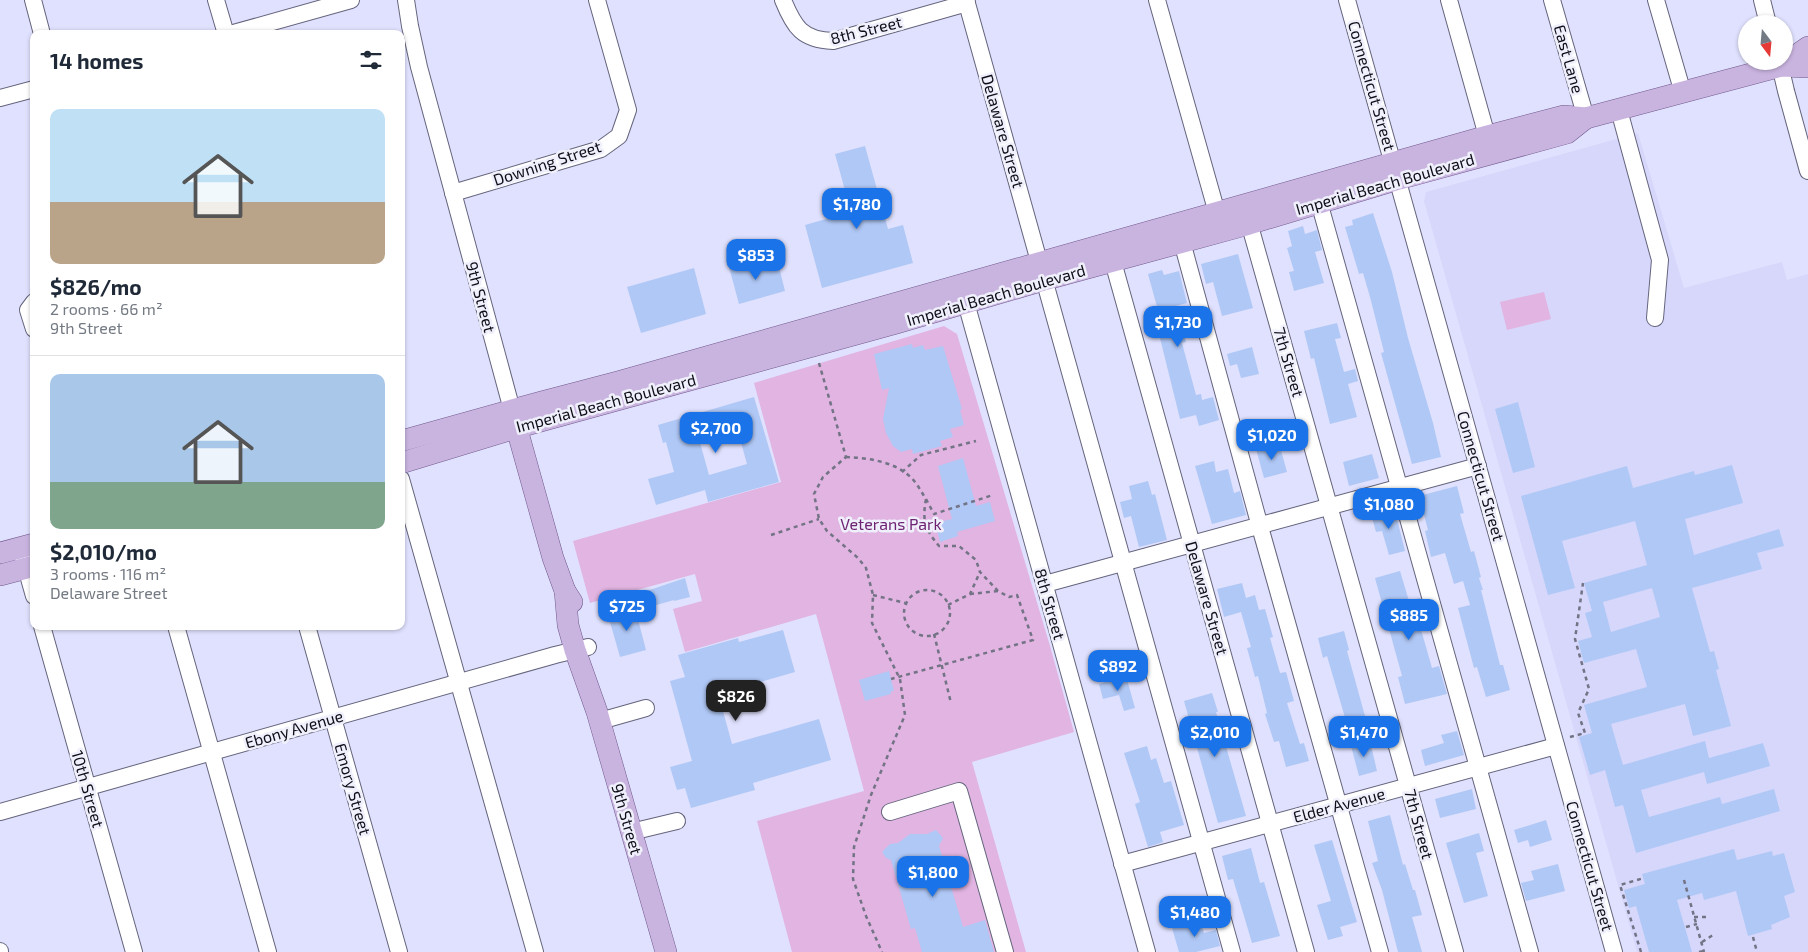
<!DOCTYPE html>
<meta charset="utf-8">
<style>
:root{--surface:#fff;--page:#f2f2f3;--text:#1f2937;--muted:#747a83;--line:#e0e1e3;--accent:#1a73e8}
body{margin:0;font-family:"Exo 2",sans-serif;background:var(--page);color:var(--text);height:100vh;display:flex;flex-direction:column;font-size:19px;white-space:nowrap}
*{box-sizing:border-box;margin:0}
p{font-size:16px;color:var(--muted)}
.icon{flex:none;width:28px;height:28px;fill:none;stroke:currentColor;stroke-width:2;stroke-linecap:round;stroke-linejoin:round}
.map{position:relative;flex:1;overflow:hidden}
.panel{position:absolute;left:30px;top:30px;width:375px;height:600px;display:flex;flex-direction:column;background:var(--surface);border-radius:10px;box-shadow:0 1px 4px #0004}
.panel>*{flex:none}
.needle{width:32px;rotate:164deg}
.fabs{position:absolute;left:1738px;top:15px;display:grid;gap:10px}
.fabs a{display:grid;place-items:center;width:55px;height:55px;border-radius:50%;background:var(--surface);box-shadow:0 1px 4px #0004;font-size:25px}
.price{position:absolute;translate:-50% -42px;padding:0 11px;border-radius:10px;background:var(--accent);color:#fff;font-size:16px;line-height:32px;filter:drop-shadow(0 1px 2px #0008)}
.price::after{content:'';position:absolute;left:50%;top:30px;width:15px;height:11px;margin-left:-8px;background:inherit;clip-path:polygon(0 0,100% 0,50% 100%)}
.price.selected{background:#222;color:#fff}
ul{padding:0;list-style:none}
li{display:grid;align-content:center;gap:10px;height:265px;padding:0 20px}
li+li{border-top:1px solid var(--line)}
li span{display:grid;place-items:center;height:155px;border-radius:10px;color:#555}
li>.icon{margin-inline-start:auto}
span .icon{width:90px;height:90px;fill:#fffc;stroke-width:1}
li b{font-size:21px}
h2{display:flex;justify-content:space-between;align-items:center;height:60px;padding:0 20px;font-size:21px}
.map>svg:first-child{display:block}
.built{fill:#d6d7fb}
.green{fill:#e1b4e1}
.building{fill:#b0c8f6;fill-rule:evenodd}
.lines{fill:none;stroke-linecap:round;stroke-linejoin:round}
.minor-casing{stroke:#64647d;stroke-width:18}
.major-casing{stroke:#70598d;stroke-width:22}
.path{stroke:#737386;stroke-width:2.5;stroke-dasharray:4 4;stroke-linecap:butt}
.minor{stroke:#fff;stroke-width:16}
.major{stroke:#c9b4e0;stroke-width:21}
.labels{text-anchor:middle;stroke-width:5;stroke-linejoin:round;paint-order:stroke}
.street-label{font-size:16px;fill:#0e0d17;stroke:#eff0fb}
.park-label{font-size:16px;fill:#6e2272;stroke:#eff0fb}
</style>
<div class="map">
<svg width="1808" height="952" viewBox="0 0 1808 952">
<rect width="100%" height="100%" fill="#e0e1fe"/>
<path class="built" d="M 1638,133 L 1684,288 L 1782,262 L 1787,280 L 1808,274 L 1808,952 L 1637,952 L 1424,201 L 1426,192 Z"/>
<g class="green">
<path d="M 1544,292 L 1551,319 L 1507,330 L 1500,302 Z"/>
<path d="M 944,326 L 957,334 L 1050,646 L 1074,732 L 972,762 L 1026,952 L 792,952 L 757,821 L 864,791 L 816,614 L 685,652 L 673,609 L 702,601 L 695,574 L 590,603 L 573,541 L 781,482 L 754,383 Z"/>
</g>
<g class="building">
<path d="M 865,146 L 888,229 L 903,225 L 913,263 L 822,288 L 805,225 L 851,212 L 835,154 Z"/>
<path d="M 1373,213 L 1392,272 L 1408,338 L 1433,423 L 1441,457 L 1412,464 L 1381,353 L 1384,352 L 1370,297 L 1363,273 L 1359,274 L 1345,227 L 1353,225 L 1352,220 Z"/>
<path d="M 1303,226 L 1305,234 L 1317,230 L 1322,250 L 1315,252 L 1324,283 L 1294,291 L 1289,272 L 1294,271 L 1287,248 L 1292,246 L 1288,231 Z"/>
<path d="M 1238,254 L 1253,308 L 1222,316 L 1213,282 L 1206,284 L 1201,264 Z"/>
<path d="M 764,257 L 768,271 L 779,267 L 785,291 L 739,304 L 729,267 Z"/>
<path d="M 694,268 L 706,314 L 641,333 L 627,287 Z"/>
<path d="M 1162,270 L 1164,275 L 1179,271 L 1187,303 L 1176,306 L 1186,342 L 1182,343 L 1196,395 L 1201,394 L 1202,400 L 1213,397 L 1219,420 L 1199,426 L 1196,415 L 1180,419 L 1157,326 L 1162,325 L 1148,274 Z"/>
<path d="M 1337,323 L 1341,338 L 1335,339 L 1344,372 L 1355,369 L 1358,381 L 1348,384 L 1357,417 L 1330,424 L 1314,358 L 1311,359 L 1304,331 Z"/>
<path d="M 912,344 L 913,348 L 923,345 L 925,350 L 943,346 L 962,409 L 960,410 L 964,425 L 950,429 L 953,437 L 940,441 L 942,446 L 913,454 L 912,449 L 901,452 L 893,446 L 886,433 L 883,419 L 889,388 L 882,390 L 874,354 Z"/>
<path d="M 1252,347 L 1259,374 L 1241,378 L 1237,364 L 1230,366 L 1227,354 Z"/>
<path d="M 754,397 L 779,482 L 708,502 L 705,490 L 656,505 L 648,479 L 674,472 L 666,442 L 663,443 L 658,425 ZM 737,428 L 747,464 L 709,475 L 699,439 Z"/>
<path d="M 1518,402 L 1535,467 L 1513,473 L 1495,409 Z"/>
<path d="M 1279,443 L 1287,472 L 1264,478 L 1256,449 Z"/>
<path d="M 1372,454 L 1379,478 L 1349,486 L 1343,462 Z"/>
<path d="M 963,458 L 976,506 L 990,502 L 995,521 L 957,532 L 958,536 L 940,542 L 935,523 L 952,519 L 938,466 Z"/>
<path d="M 1214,461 L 1216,472 L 1228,469 L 1234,493 L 1240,491 L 1246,515 L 1212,524 L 1195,466 Z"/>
<path d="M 1732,465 L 1743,503 L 1685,519 L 1694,555 L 1779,529 L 1784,546 L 1757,553 L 1762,569 L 1692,588 L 1710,652 L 1714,651 L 1719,669 L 1716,670 L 1731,726 L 1693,736 L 1685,704 L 1611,724 L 1623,765 L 1705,741 L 1709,758 L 1763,743 L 1770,766 L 1707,784 L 1704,772 L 1641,790 L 1649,817 L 1720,797 L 1722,804 L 1774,789 L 1780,811 L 1636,853 L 1623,805 L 1615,807 L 1605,770 L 1590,775 L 1579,737 L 1592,733 L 1584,705 L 1647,687 L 1636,649 L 1584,663 L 1578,641 L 1592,637 L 1585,613 L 1592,611 L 1584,583 L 1647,565 L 1635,521 L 1562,541 L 1575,588 L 1548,595 L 1521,496 L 1627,466 L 1633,488 L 1694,471 L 1695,475 ZM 1652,588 L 1660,617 L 1611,632 L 1603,602 Z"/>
<path d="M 1148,481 L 1152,495 L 1155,494 L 1167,540 L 1139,547 L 1131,516 L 1124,518 L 1120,502 L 1132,499 L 1129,486 Z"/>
<path d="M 1457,486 L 1464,513 L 1460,514 L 1471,552 L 1474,551 L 1481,577 L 1479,578 L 1483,590 L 1481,590 L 1500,665 L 1503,665 L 1510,690 L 1486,697 L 1477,667 L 1474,668 L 1458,608 L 1470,605 L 1463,581 L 1454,584 L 1445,553 L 1431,557 L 1425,531 L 1428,530 L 1419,496 Z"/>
<path d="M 1394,507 L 1405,551 L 1389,555 L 1382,531 L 1376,532 L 1371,514 Z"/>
<path d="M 1400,571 L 1409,601 L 1420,598 L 1427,624 L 1420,626 L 1432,668 L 1439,666 L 1447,694 L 1405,704 L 1398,677 L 1402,676 L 1375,578 Z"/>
<path d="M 685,578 L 690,597 L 674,601 L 674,600 L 639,610 L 635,595 Z"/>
<path d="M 1242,583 L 1246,598 L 1255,595 L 1259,610 L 1265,609 L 1273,637 L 1270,638 L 1280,673 L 1286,672 L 1294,701 L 1287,703 L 1300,744 L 1304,743 L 1309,761 L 1286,767 L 1279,741 L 1274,742 L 1265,714 L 1267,713 L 1258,676 L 1255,677 L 1247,648 L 1251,647 L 1241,612 L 1224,617 L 1217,589 Z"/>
<path d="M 635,608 L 646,650 L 620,657 L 608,615 Z"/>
<path d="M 783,630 L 795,672 L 743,687 L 742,682 L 717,689 L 732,744 L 819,719 L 831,760 L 753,783 L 755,790 L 691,808 L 685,788 L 677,790 L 670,767 L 692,761 L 670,681 L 685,677 L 678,655 L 738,638 L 739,642 Z"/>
<path d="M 1344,631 L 1349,650 L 1347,651 L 1365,716 L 1346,721 L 1327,656 L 1323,658 L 1318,638 Z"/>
<path d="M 889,671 L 894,691 L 891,691 L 891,694 L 865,701 L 859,680 Z"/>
<path d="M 1126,676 L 1135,708 L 1124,711 L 1119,695 L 1103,699 L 1099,684 Z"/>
<path d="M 1212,693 L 1218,712 L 1216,712 L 1246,816 L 1218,823 L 1184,701 Z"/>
<path d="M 1457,731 L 1464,755 L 1425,766 L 1421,750 L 1444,743 L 1441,735 Z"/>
<path d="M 1370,741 L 1377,771 L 1359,776 L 1351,746 Z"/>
<path d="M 1147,746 L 1151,760 L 1156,758 L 1164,783 L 1171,781 L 1184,825 L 1160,832 L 1163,842 L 1148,847 L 1135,804 L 1140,802 L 1124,753 Z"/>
<path d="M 1472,789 L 1476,809 L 1440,818 L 1435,799 Z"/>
<path d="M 1390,815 L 1403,865 L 1405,864 L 1413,890 L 1415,890 L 1422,915 L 1412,917 L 1422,952 L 1398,952 L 1382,890 L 1372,863 L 1378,861 L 1368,821 Z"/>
<path d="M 1546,820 L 1552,840 L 1530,847 L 1528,840 L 1518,843 L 1514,830 Z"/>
<path d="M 936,830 L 943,838 L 939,846 L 963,927 L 985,920 L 994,952 L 922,952 L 915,928 L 911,929 L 891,860 L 886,858 L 882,852 L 890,844 L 898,843 L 910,834 L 927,834 Z"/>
<path d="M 1479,833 L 1484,851 L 1476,853 L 1488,896 L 1464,903 L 1446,843 Z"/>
<path d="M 1332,840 L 1357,922 L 1340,927 L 1343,936 L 1328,940 L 1317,905 L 1331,901 L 1314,845 Z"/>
<path d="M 1251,848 L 1260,883 L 1264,882 L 1280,936 L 1252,943 L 1233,879 L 1228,880 L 1222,856 Z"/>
<path d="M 1734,849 L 1737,860 L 1772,851 L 1773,856 L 1784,853 L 1795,892 L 1784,896 L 1790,917 L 1771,925 L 1772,929 L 1748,936 L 1736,891 L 1704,900 L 1702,893 L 1677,900 L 1692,952 L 1649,952 L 1636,906 L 1629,908 L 1624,890 L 1645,884 L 1642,874 Z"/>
<path d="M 1558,864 L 1565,891 L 1526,901 L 1521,883 L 1534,880 L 1531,871 Z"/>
<path d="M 1200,920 L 1204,933 L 1216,930 L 1220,946 L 1196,952 L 1179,952 L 1172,928 Z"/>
</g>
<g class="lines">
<g class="minor-casing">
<g id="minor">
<path d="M 33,0 L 42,34"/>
<path d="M 216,0 L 226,34"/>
<path d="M 406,0 L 410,26 L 419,67 L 512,410"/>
<path d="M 783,0 C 794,27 802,40 833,41 L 967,3"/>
<path d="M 966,0 L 1232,952"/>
<path d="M 1157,0 L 1217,213"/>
<path d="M 1347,0 L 1614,952"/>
<path d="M 1449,0 L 1487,136"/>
<path d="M 1552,0 L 1586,118"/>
<path d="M 1656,0 L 1683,93"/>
<path d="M 1762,0 L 1768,24"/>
<path d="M 230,34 L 351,0"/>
<path d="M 1779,61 L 1786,91 L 1808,171"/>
<path d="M 0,98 L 34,89"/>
<path d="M 1619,110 L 1660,260 L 1655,318"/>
<path d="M 453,193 L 601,149 L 619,136 L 628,110 L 597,0"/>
<path d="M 1319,202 L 1530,952"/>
<path d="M 1246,212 L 1455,952"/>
<path d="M 1182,242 L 1262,534 L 1380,952"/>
<path d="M 1110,251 L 1306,952"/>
<path d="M 963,292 L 1147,952"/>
<path d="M 34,302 L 28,310 L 34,329"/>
<path d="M 401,479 L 535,952"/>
<path d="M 23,557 L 34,596"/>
<path d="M 1045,584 L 1478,466"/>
<path d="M 42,626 L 134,952"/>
<path d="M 176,626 L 268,952"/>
<path d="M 307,626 L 399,952"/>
<path d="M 600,721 L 646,708"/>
<path d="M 0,812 L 555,655 L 588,647"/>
<path d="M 890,812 L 959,791 L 1005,952"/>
<path d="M 631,832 L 677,821"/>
<path d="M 1122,864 L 1556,746"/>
<path d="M 0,951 L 0,952"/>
</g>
</g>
<g class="major-casing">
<g id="major">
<path d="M 1781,66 L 1808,47"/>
<path d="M 513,415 L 553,558 L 565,591 L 572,602"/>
<path d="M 401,441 L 541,402 L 618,382 L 1487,136 L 1564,116 L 1586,118 L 1781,66 L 1808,67"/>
<path d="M 401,463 L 516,428 L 897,323 L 1044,280 L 1249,224 L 1399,179 L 1567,133 L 1586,118"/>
<path d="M 0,553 L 34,544"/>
<path d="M 0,575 L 34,566"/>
<path d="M 565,591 L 568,625 L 575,650 L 597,712 L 666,952"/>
</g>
</g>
<g class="path">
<path d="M 819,363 L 846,457 L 823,477 L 814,494 L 819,519 L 827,531 L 858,558 L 866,568 L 873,595 L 872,623 L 900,679 L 905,715 L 871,795 L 854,847 L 853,879 L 866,916 L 882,952"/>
<path d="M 846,457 C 870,458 899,462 915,482 C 919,487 922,493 926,499 C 922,521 925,529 939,546 L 959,546 L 976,560 L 980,572 L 998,591 L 1009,597 L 1017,595 L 1033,640 L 891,679"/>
<path d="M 902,472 L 921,455 L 976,441"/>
<path d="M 926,499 L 934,514 L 993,495"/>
<path d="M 771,535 L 819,519"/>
<circle cx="927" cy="613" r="23"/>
<path d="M 970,594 L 998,591"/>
<path d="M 873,595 L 905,603"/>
<path d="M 948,605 L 970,594 L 980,572"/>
<path d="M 934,634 L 951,703"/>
<path d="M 1570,737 L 1585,733 L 1578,713 L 1589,689 L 1575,639 L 1583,583"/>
<path d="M 1684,880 L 1704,952"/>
<path d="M 1694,917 L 1707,917"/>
<path d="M 1686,927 L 1697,924"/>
<path d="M 1753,937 L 1757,952"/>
<path d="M 1702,942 L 1713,935"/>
<path d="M 1641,952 L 1620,885 L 1644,878"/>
<path d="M 1699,952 L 1704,951"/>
</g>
<use href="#minor" class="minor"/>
<use href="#major" class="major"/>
</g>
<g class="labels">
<g class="street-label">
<text transform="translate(866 30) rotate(-14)" y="6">8th Street</text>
<text transform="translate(1569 59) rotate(74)" y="6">East Lane</text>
<text transform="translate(1372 86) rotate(74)" y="6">Connecticut Street</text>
<text transform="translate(1003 131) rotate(74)" y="6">Delaware Street</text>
<text transform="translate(547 163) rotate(-18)" y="6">Downing Street</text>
<text transform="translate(1385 184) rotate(-16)" y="6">Imperial Beach Boulevard</text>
<text transform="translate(996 295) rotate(-16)" y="6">Imperial Beach Boulevard</text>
<text transform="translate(481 297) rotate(75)" y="6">9th Street</text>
<text transform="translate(1289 362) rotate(74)" y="6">7th Street</text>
<text transform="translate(606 403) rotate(-15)" y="6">Imperial Beach Boulevard</text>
<text transform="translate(1481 476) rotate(74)" y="6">Connecticut Street</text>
<text transform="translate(1207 598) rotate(74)" y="6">Delaware Street</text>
<text transform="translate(1050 604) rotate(74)" y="6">8th Street</text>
<text transform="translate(294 729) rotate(-16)" y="6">Ebony Avenue</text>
<text transform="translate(88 789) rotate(74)" y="6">10th Street</text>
<text transform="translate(353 789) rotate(74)" y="6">Emory Street</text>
<text transform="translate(1339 805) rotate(-15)" y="6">Elder Avenue</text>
<text transform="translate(627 819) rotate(74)" y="6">9th Street</text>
<text transform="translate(1419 824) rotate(75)" y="6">7th Street</text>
<text transform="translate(1590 866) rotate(74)" y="6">Connecticut Street</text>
</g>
<g class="park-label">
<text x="891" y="530">Veterans Park</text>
</g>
</g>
</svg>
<div class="fabs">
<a><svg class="needle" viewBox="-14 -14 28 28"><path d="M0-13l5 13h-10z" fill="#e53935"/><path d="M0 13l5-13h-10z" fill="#747a83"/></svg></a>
</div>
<b class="price" style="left:857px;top:230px">$1,780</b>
<b class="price" style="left:756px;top:281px">$853</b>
<b class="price" style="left:1178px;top:348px">$1,730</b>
<b class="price" style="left:716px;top:454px">$2,700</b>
<b class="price" style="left:1272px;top:461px">$1,020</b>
<b class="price" style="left:1389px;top:530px">$1,080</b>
<b class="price" style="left:627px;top:632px">$725</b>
<b class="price" style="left:1409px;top:641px">$885</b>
<b class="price" style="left:1118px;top:692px">$892</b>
<b class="price selected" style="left:736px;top:722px">$826</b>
<b class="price" style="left:1215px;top:758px">$2,010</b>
<b class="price" style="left:1364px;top:758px">$1,470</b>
<b class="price" style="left:933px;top:898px">$1,800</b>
<b class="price" style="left:1195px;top:938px">$1,480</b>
<section class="panel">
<h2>14 homes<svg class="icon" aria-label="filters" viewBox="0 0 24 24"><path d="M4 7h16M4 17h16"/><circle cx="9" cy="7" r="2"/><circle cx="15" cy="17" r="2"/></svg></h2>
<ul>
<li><span style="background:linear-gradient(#bfe0f5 60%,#b9a48a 0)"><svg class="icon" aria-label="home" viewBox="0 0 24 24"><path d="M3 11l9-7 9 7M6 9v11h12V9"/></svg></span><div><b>$826/mo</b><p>2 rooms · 66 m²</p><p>9th Street</p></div></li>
<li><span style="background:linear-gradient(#a9c7e8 70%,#7fa58c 0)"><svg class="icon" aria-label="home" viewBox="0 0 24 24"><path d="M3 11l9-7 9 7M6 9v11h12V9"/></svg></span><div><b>$2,010/mo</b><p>3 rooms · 116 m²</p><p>Delaware Street</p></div></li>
</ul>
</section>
</div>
